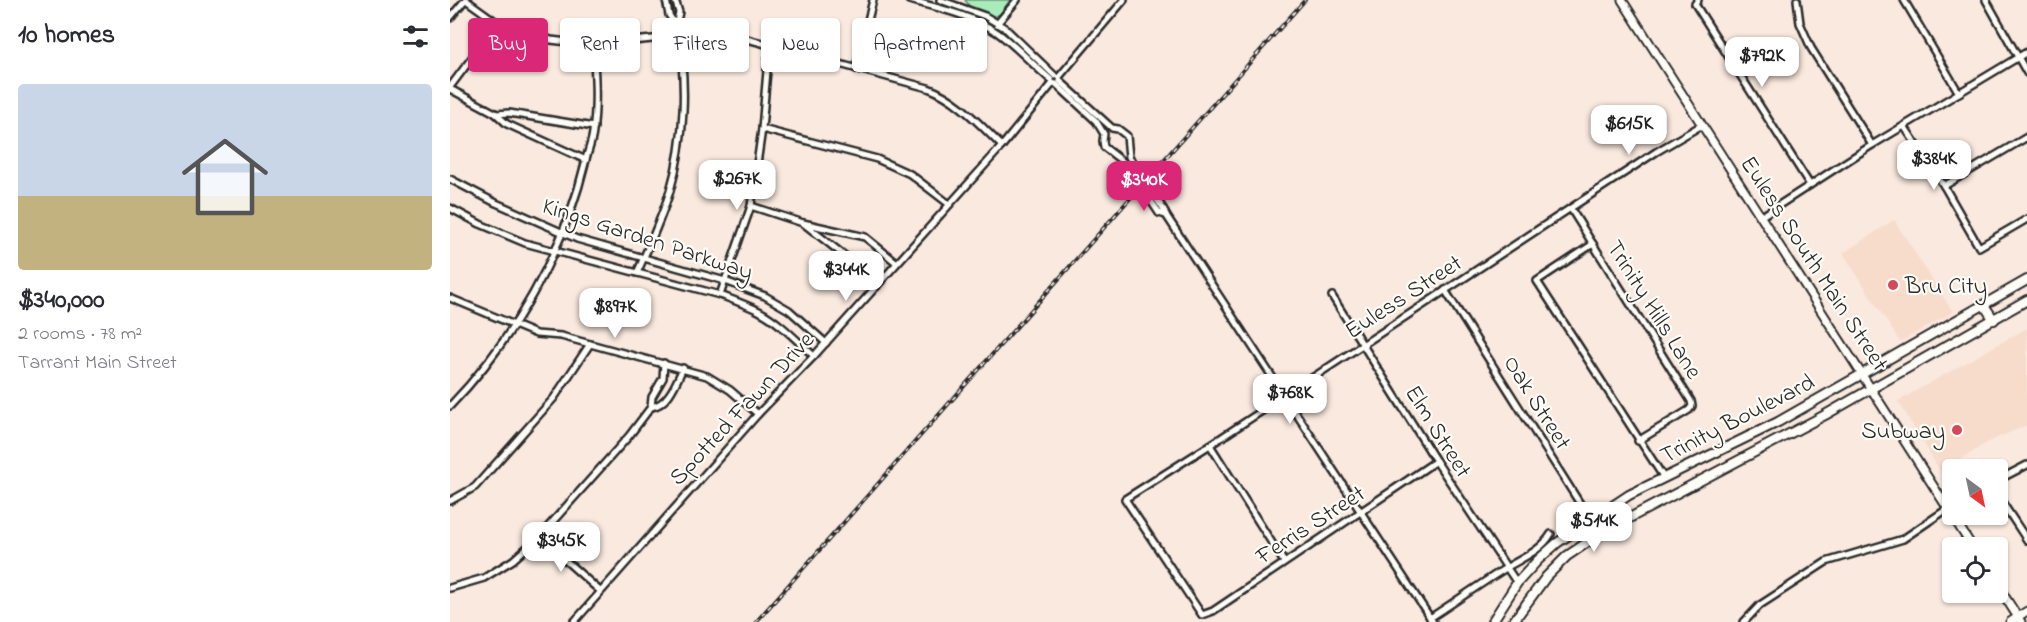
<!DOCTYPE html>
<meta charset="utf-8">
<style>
:root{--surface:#fff;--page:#f2f2f3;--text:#2b2b33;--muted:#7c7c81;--line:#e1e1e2;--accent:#db2777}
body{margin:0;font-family:"Indie Flower",sans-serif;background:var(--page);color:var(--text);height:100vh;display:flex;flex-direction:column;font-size:22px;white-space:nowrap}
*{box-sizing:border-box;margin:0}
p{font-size:20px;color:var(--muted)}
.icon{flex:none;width:33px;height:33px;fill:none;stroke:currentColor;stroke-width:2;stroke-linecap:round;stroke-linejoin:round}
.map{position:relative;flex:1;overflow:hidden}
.panel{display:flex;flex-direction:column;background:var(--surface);width:450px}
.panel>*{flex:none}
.top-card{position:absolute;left:18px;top:18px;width:570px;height:54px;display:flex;gap:12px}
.needle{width:39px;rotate:147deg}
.tools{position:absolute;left:1492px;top:459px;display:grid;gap:12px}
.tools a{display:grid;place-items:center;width:66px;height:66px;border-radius:6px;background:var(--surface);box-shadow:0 2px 4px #0004;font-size:30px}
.price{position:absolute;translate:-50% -51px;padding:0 14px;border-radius:12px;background:#fff;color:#222;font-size:20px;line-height:39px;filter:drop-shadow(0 2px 3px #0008)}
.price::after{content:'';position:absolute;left:50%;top:36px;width:18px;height:14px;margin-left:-9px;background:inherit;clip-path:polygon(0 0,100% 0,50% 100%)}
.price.active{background:var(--accent);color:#fff}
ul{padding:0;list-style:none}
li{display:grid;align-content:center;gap:12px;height:318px;padding:0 18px}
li+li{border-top:2px solid var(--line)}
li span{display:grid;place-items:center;height:186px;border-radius:6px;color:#555}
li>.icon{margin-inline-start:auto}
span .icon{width:108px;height:108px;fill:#fffc;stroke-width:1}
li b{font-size:26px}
h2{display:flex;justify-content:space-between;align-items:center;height:72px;padding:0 18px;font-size:26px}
.tag{padding:0 21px;border-radius:6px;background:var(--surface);box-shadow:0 2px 4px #0004;font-size:21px;line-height:54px}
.tag.active{background:var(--accent);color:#fff}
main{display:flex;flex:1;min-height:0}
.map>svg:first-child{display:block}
.built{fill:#f7dccc}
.green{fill:#a8edb9;stroke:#6a8c72;stroke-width:1.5}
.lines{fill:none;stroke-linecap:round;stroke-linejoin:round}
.minor-casing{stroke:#2b2b2b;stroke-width:10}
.tertiary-casing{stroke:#2b2b2b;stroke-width:11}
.secondary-casing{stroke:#2b2b2b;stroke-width:12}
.minor{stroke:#fdfcf7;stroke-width:5}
.tertiary{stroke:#fdfcf7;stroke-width:7}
.secondary{stroke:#fdfcf7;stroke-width:8}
.rail-casing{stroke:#2b2b2b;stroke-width:4}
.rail{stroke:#fdfcf7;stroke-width:1.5;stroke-dasharray:4.5;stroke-linecap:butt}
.poi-dot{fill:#d1495b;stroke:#fdfcf7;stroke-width:2}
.labels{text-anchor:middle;stroke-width:4.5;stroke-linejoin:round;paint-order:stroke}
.street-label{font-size:24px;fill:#2b2b2b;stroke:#fdfcf7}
.poi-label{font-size:24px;fill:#2b2b2b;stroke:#fdfcf7;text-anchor:start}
</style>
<main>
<section class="panel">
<h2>10 homes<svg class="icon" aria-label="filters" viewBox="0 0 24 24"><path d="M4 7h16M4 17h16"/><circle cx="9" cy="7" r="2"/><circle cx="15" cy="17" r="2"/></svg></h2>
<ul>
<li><span style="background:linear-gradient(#c9d6e8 60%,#c2b280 0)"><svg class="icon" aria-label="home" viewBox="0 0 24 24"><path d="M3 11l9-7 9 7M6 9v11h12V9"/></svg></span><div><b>$340,000</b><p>2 rooms · 78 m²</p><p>Tarrant Main Street</p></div></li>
</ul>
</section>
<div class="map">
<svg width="1577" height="622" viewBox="0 0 1577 622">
<rect width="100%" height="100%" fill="#f9e9de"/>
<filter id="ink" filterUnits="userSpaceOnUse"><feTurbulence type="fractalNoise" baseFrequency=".0167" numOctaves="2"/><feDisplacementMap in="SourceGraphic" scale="12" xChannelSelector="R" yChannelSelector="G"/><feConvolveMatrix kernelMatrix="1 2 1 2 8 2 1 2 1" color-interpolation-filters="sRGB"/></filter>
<g filter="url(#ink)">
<g class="built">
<path d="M 1444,220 L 1503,312 L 1450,342 L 1393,253 Z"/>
<path d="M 1577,328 L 1577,425 L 1538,442 L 1491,472 L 1448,401 Z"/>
</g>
<path class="green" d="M 515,0 L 560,0 L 550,14 L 544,17 L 520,7 Z"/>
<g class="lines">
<g class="minor-casing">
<g id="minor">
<path d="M 16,0 L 48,23 L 101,40 L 143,45 L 242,35 L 286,36 L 478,88 C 508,99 530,125 552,146"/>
<path d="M 216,0 L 219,15 L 226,26 L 229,12 L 225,0"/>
<path d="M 459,0 C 489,8 521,15 548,33 C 567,47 583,65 601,80"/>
<path d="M 490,0 L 535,16 L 555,28 L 605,76"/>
<path d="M 1248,0 L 1245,4 L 1360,185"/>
<path d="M 1347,0 L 1350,23 L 1361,48 L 1422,145"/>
<path d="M 1454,0 L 1509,93"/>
<path d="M 1536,0 L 1577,73"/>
<path d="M 0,18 L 15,0"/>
<path d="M 547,24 L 567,0"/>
<path d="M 406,69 L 423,0"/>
<path d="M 609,77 L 674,0"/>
<path d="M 610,81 L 662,128 L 668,129 L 677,136 L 679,157 L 714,210 L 716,215 L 983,622"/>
<path d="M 606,84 L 646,121 L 654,134 L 653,141 L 654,147 L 677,165 L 709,213 L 716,215"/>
<path d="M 0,87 L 48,23"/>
<path d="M 0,89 L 45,113 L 57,124 L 136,160"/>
<path d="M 46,114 L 59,113 L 144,127"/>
<path d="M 1454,126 L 1494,186 L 1529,247 L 1577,219"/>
<path d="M 312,129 L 427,159 L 460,174 L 499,204"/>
<path d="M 0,179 L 46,203 L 127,239 L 275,281 L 315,296 L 339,310 L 376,343"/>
<path d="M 1494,186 L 1577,137"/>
<path d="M 301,206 L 353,223"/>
<path d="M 0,208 L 30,224 L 75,243 L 270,295 C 283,300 297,305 309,311 C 330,322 347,341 364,356"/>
<path d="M 1121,209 L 1241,401 L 1242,406 L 1239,410 L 1188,441"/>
<path d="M 1312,216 L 1422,145 L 1577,52"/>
<path d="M 1143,244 L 1087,281 L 1214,478"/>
<path d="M 187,273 C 199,246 211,220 220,191 C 235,140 238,78 226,26"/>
<path d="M 427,286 L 395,256 L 353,223 L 415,237 L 447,263"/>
<path d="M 995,290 L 1134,510 L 1151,533"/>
<path d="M 270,295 L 301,206 L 312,129 L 318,59 L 321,46"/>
<path d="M 882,296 L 986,461 L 1067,583"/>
<path d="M 0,298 L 86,334 L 111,336 L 257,376 L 280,390 L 308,414"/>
<path d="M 0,406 C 63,341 114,251 135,163 C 137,153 142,143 143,132 C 147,103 145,74 143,45"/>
<path d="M 201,407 C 218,405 226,383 233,368"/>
<path d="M 760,445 L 834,562"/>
<path d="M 986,461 L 763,611 L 752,615 L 675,499 L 760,445 L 1206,152 L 1252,125"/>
<path d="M 1548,480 L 1577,465"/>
<path d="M 1548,496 L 1577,540"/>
<path d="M 0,501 L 25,487 L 104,398 L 140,344"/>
<path d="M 89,537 L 150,591"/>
<path d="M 0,588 L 34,578 L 63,560 L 89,537 L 179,436 L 201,407 L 202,397 L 213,378 L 214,363"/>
<path d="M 980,618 C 1005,602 1030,584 1056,568 C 1072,558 1091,551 1101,534"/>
<path d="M 124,622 L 308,414 L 364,356 L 552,146 L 603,83"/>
<path d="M 1294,622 L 1310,605 L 1376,562 L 1453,539 L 1503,505"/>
</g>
</g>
<g class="tertiary-casing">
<g id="tertiary">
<path d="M 1172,0 L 1523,548"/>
<path d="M 1548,586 L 1571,622"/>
<path d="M 1560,622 L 1577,611"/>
</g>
</g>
<g class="secondary-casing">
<g id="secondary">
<path d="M 1534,305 L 1544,320"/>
<path d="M 1042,622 L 1067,583 L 1088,560 L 1107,543 L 1179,495 L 1328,422 L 1577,280"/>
<path d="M 1063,622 L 1096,577 L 1117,556 L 1151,533 L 1375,415 L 1577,300"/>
</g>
</g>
<use href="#minor" class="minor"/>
<use href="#tertiary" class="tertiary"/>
<use href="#secondary" class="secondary"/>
<g class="rail-casing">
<path id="rail" d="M 306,622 L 855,0"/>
</g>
<use href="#rail" class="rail"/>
</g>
</g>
<g class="poi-dot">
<circle cx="1443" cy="285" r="6"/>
<circle cx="1507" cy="430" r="6"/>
</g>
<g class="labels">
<g class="street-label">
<text transform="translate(198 238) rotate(18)" y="8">Kings Garden Parkway</text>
<text transform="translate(1365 263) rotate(57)" y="8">Euless South Main Street</text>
<text transform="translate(953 296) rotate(-33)" y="8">Euless Street</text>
<text transform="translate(1205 309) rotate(58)" y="8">Trinity Hills Lane</text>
<text transform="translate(1088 402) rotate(58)" y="8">Oak Street</text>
<text transform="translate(291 408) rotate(-47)" y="8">Spotted Fawn Drive</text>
<text transform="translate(1287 418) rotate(-27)" y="8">Trinity Boulevard</text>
<text transform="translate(989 431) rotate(58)" y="8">Elm Street</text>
<text transform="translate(860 524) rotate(-33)" y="8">Ferris Street</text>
</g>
<g class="poi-label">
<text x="1455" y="293">Bru City</text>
<text x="1495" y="438" text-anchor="end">Subway</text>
</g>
</g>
</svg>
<div class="tools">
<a><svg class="needle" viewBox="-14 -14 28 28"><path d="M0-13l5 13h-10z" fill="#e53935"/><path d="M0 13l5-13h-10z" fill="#7c7c81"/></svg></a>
<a><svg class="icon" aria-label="locate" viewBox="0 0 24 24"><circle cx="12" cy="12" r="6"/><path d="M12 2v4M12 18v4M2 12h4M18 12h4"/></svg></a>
</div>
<b class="price" style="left:1312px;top:88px">$792K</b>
<b class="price" style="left:1179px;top:156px">$615K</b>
<b class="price" style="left:1484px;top:191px">$384K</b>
<b class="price" style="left:287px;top:211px">$267K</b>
<b class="price active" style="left:694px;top:212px">$340K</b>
<b class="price" style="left:396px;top:302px">$344K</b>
<b class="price" style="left:165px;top:339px">$897K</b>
<b class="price" style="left:840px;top:425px">$768K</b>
<b class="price" style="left:1144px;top:553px">$514K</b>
<b class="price" style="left:111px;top:573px">$345K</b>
<div class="top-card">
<a class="tag active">Buy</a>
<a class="tag">Rent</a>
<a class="tag">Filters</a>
<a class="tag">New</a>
<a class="tag">Apartment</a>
</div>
</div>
</main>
